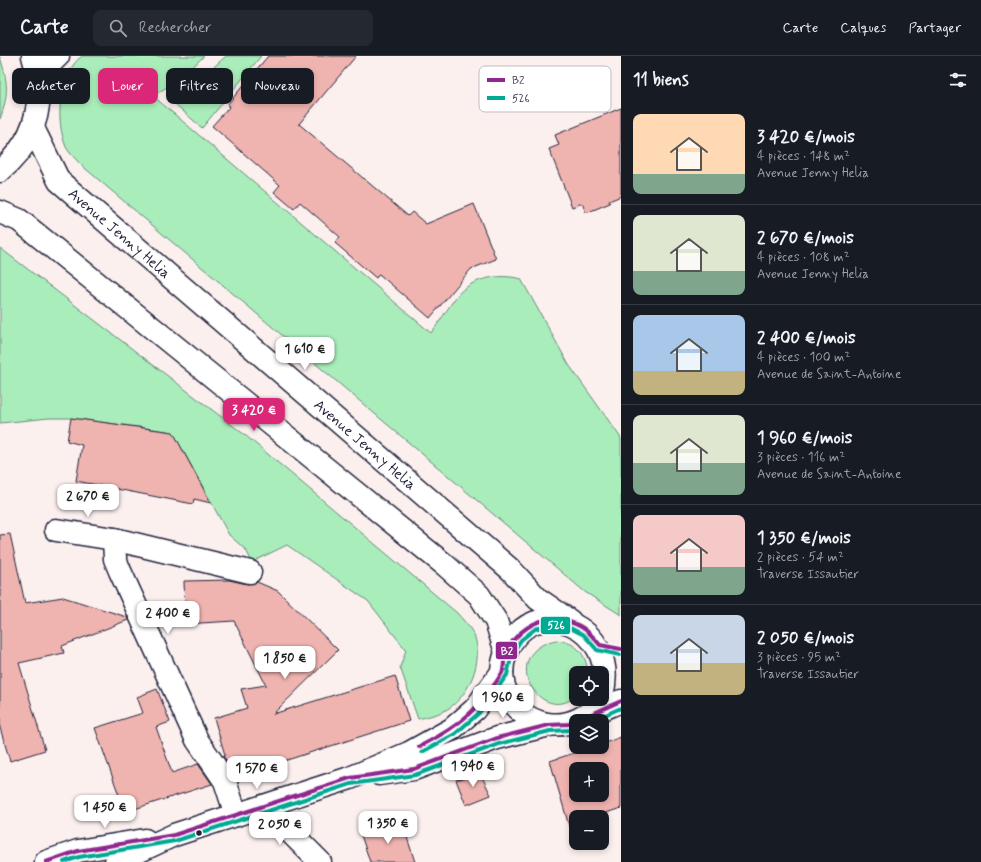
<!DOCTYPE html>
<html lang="fr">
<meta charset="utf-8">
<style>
:root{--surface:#171b24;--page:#242831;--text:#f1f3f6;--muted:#9ea1a6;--line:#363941;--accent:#db2777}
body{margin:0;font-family:Mynerve,sans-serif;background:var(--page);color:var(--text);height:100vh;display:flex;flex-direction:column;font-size:15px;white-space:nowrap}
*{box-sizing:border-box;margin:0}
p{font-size:13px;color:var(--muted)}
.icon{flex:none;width:22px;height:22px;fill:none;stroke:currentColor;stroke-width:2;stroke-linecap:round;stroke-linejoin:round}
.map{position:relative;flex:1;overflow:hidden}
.sheet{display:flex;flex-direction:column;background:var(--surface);width:360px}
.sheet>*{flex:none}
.top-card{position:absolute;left:12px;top:12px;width:380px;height:36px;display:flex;gap:8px}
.controls{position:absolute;left:569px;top:610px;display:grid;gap:8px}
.controls a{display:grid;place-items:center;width:40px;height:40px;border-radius:8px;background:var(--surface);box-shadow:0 2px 6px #0003;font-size:20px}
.price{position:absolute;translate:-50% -34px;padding:0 9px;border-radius:8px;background:#fff;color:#222;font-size:13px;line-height:26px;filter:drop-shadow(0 1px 2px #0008)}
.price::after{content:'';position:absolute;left:50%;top:24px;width:12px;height:9px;margin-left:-6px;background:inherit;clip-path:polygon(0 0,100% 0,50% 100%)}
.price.on{background:var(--accent);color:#fff}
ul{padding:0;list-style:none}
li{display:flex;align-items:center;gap:12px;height:100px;padding:0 12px}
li+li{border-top:1px solid var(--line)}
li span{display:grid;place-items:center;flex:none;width:112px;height:80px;border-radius:8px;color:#555}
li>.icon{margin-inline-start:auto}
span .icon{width:48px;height:48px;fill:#fffc;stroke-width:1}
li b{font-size:17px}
h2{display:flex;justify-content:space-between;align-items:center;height:48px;padding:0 12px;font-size:17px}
.tag{padding:0 14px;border-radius:8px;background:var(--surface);box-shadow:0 2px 6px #0003;font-size:14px;line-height:36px}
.tag.on{background:var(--accent);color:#fff}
header{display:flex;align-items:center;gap:24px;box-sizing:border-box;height:56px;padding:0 20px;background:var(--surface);border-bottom:1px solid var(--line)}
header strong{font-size:19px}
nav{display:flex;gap:22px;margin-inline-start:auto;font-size:14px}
.search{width:280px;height:36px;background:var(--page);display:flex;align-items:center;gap:10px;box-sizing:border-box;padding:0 14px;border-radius:8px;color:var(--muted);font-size:15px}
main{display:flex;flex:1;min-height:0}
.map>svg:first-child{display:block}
.green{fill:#a9eeba;stroke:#66887a}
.building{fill:#f0b4b0;stroke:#22223b;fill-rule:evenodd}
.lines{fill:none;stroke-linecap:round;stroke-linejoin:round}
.minor-casing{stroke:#22223b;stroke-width:25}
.minor{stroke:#fff;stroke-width:22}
.bus-1-casing{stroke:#fff;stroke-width:7}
.bus-2-casing{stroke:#fff;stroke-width:7}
.bus-1{stroke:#91268e;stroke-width:4}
.bus-2{stroke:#00a994;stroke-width:4}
.bus-dot{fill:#22223b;stroke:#fff;stroke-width:1.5}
.labels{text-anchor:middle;stroke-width:3.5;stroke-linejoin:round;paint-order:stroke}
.street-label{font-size:15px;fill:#22223b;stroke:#fff}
.key{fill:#fff;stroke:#bdbdc4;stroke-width:1}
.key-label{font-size:11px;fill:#22223b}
.line-badge{stroke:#fff;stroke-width:1.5}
.badge-label{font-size:11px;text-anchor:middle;font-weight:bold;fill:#fff}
</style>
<header>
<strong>Carte</strong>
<div class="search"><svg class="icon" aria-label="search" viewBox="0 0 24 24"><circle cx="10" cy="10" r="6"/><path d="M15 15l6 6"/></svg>Rechercher</div>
<nav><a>Carte</a><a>Calques</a><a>Partager</a></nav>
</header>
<main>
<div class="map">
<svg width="621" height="806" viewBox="0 0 621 806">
<rect width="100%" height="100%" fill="#fcf0ef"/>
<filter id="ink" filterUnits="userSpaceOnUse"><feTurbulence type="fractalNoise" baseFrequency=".025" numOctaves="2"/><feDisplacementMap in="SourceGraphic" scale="8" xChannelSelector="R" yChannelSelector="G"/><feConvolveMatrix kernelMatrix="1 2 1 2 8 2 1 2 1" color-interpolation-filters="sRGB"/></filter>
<g filter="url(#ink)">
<g class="green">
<path d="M 82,0 L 204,0 L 182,21 L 153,40 L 431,277 C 440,266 447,253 456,241 C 470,222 500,217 521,223 L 569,309 L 621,382 L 621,559 L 585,536 L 80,108 C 76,103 69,97 66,91 C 55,65 58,18 82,0 Z"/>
<path d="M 226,0 L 261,0 L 202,72 L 174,47 Z"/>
<path d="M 0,1 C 8,25 9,39 0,63 Z"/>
<path d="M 0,192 L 245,379 L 457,557 C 462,563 469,570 473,577 C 486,603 468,645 442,656 C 435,659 426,661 418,663 L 400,611 L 406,594 L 368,545 L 287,489 L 252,506 L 246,494 L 229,479 L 175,380 L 168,375 L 71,362 L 49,362 L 0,367 Z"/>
<path d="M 556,584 C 576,586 586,597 588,617 L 576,617 L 576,640 C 540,671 496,597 556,584 Z"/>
</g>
<g class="building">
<path d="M 268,0 L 356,0 L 299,68 L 408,160 L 412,156 L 426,168 L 474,148 L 496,203 L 471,213 L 430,262 L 379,218 L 376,222 L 335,187 L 340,181 L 300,146 L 294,153 L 274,136 L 280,129 L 212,70 L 230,50 L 227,49 Z"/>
<path d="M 621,52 L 621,140 L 609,145 L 610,147 L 586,157 L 582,147 L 572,151 L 549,93 L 559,89 L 555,79 Z"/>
<path d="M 71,362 L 173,376 L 211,447 L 194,443 L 193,448 L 76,425 L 82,389 L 67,385 Z"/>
<path d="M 10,478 L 25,547 L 63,541 L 127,561 L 128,564 L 62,590 L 64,597 L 19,607 L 45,694 L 10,705 L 0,672 L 0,479 Z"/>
<path d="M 229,524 L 247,528 L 257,526 L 278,535 L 338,594 L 273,658 L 395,620 L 409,665 L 237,720 L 223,700 L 225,699 L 214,662 L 247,652 L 241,633 L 266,629 L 234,565 L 185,568 L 185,554 L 184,525 Z"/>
<path d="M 157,633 L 170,666 L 156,671 L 172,717 L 198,708 L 212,728 L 125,756 L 95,672 L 143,657 L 137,641 Z"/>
<path d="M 621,681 L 621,752 L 594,761 L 576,761 L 576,767 L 569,770 L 550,705 L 592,691 L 602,691 L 602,688 ZM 576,713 L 602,713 L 602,739 L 576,739 Z"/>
<path d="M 480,717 L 491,739 L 466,749 L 456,724 Z"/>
<path d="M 402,766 L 415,806 L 370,806 L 361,779 Z"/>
</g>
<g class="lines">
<g class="minor-casing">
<g id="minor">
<path d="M 39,19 L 58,0"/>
<path id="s1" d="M 33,72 L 59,125 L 511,514 L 538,543 L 570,565"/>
<path d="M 0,115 C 37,84 46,45 33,0"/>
<path d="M 0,156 L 19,164 L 445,509 L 479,539 L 496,565 L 506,596"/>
<path d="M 56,474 L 114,483"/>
<path d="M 601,643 C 596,652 587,659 579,663 C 536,684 488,642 506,597 C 531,533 621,569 602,639"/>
<path d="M 588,659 L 621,645"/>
<path d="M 379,718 L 414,713 L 497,682 L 549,669"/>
<path d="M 264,750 L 320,806"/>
<path d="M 236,759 L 225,725 L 197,684 L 120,515 L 115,503 L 114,483 L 250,516"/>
<path d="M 46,806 L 78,795 L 145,784"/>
<path d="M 116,806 L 174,779 L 350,722 L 409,697 L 452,673 L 475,653 L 502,616"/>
</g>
</g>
<use href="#minor" class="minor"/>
<g class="bus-1-casing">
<g id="bus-1">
<path d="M 419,691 C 439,680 458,670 474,653 C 483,645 496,627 502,617 C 505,610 503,602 506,596 C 515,577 536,561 557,564 C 579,566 587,573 600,589 L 621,593"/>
<path d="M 46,806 L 78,795 L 174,779 L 350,722 L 414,713 L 497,682 L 549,669 L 569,668 L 621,645"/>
</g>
</g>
<g class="bus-2-casing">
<g id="bus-2">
<path d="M 591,665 L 621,652"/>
<path d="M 422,696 L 455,678 L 479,657 L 507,619 L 512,598 L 521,584 L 535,573 L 551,569 L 568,571 L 584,579 L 597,594 L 620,599"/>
<path d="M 64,806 L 79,801 L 175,785 L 351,728 L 415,719 L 499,688 L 550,675 L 570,674 L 576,671"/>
</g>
</g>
<use href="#bus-1" class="bus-1"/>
<use href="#bus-2" class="bus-2"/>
</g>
</g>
<circle class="bus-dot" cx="199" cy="777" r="3.5"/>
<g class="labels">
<g class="street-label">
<text dy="5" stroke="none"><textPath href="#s1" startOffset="139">Avenue Jenny Helia</textPath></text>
<text dy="5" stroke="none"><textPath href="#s1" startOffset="463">Avenue Jenny Helia</textPath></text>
</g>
</g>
<rect x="479" y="10" width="132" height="46" rx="6" class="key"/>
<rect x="487" y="22" width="18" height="4" fill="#91268e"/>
<rect x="487" y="40" width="18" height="4" fill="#00a994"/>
<g class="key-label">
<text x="512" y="28">B2</text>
<text x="512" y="46">526</text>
</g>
<g class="line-badge">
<rect x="540" y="560" width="31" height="19" rx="4" fill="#00a994"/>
<rect x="495" y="585" width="23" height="19" rx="4" fill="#91268e"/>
</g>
<g class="badge-label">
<text x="556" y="573">526</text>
<text x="507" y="599">B2</text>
</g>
</svg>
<div class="controls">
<a><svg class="icon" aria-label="locate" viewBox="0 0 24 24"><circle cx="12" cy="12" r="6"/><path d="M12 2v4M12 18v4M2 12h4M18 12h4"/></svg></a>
<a><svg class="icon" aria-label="layers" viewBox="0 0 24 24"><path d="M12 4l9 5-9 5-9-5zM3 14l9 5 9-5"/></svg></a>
<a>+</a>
<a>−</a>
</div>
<b class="price" style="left:305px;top:315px">1 610 €</b>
<b class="price on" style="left:254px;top:376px">3 420 €</b>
<b class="price" style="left:88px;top:462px">2 670 €</b>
<b class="price" style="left:168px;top:579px">2 400 €</b>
<b class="price" style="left:285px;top:624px">1 850 €</b>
<b class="price" style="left:503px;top:663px">1 960 €</b>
<b class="price" style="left:473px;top:732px">1 940 €</b>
<b class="price" style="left:257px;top:734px">1 570 €</b>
<b class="price" style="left:105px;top:773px">1 450 €</b>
<b class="price" style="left:388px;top:789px">1 350 €</b>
<b class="price" style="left:280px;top:790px">2 050 €</b>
<div class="top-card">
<a class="tag">Acheter</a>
<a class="tag on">Louer</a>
<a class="tag">Filtres</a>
<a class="tag">Nouveau</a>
</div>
</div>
<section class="sheet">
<h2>11 biens<svg class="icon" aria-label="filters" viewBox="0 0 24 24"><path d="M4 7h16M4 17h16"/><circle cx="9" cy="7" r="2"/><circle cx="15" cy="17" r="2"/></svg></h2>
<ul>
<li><span style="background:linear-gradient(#ffd9b3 75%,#7fa58c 0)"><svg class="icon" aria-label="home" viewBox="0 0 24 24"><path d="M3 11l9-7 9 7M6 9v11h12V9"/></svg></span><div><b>3 420 €/mois</b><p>4 pièces · 148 m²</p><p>Avenue Jenny Helia</p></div></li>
<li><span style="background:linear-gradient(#dfe7d0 70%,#7fa58c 0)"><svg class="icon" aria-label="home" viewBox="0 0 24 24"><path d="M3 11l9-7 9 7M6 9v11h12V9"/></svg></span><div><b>2 670 €/mois</b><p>4 pièces · 108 m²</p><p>Avenue Jenny Helia</p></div></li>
<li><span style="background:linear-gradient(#a9c7e8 70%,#c2b280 0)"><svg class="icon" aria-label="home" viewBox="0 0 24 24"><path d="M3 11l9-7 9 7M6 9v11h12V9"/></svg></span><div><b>2 400 €/mois</b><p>4 pièces · 100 m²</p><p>Avenue de Saint-Antoine</p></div></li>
<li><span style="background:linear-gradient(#dfe7d0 60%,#7fa58c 0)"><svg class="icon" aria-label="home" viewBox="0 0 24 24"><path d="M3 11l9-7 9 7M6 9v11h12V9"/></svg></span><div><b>1 960 €/mois</b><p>3 pièces · 116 m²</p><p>Avenue de Saint-Antoine</p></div></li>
<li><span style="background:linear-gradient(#f6c9c9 65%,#7fa58c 0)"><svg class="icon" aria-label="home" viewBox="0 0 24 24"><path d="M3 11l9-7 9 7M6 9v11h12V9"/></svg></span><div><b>1 350 €/mois</b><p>2 pièces · 54 m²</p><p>Traverse Issautier</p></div></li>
<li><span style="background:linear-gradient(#c9d6e8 60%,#c2b280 0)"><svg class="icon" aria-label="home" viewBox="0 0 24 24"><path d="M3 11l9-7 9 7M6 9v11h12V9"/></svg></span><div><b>2 050 €/mois</b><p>3 pièces · 95 m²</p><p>Traverse Issautier</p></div></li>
</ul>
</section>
</main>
